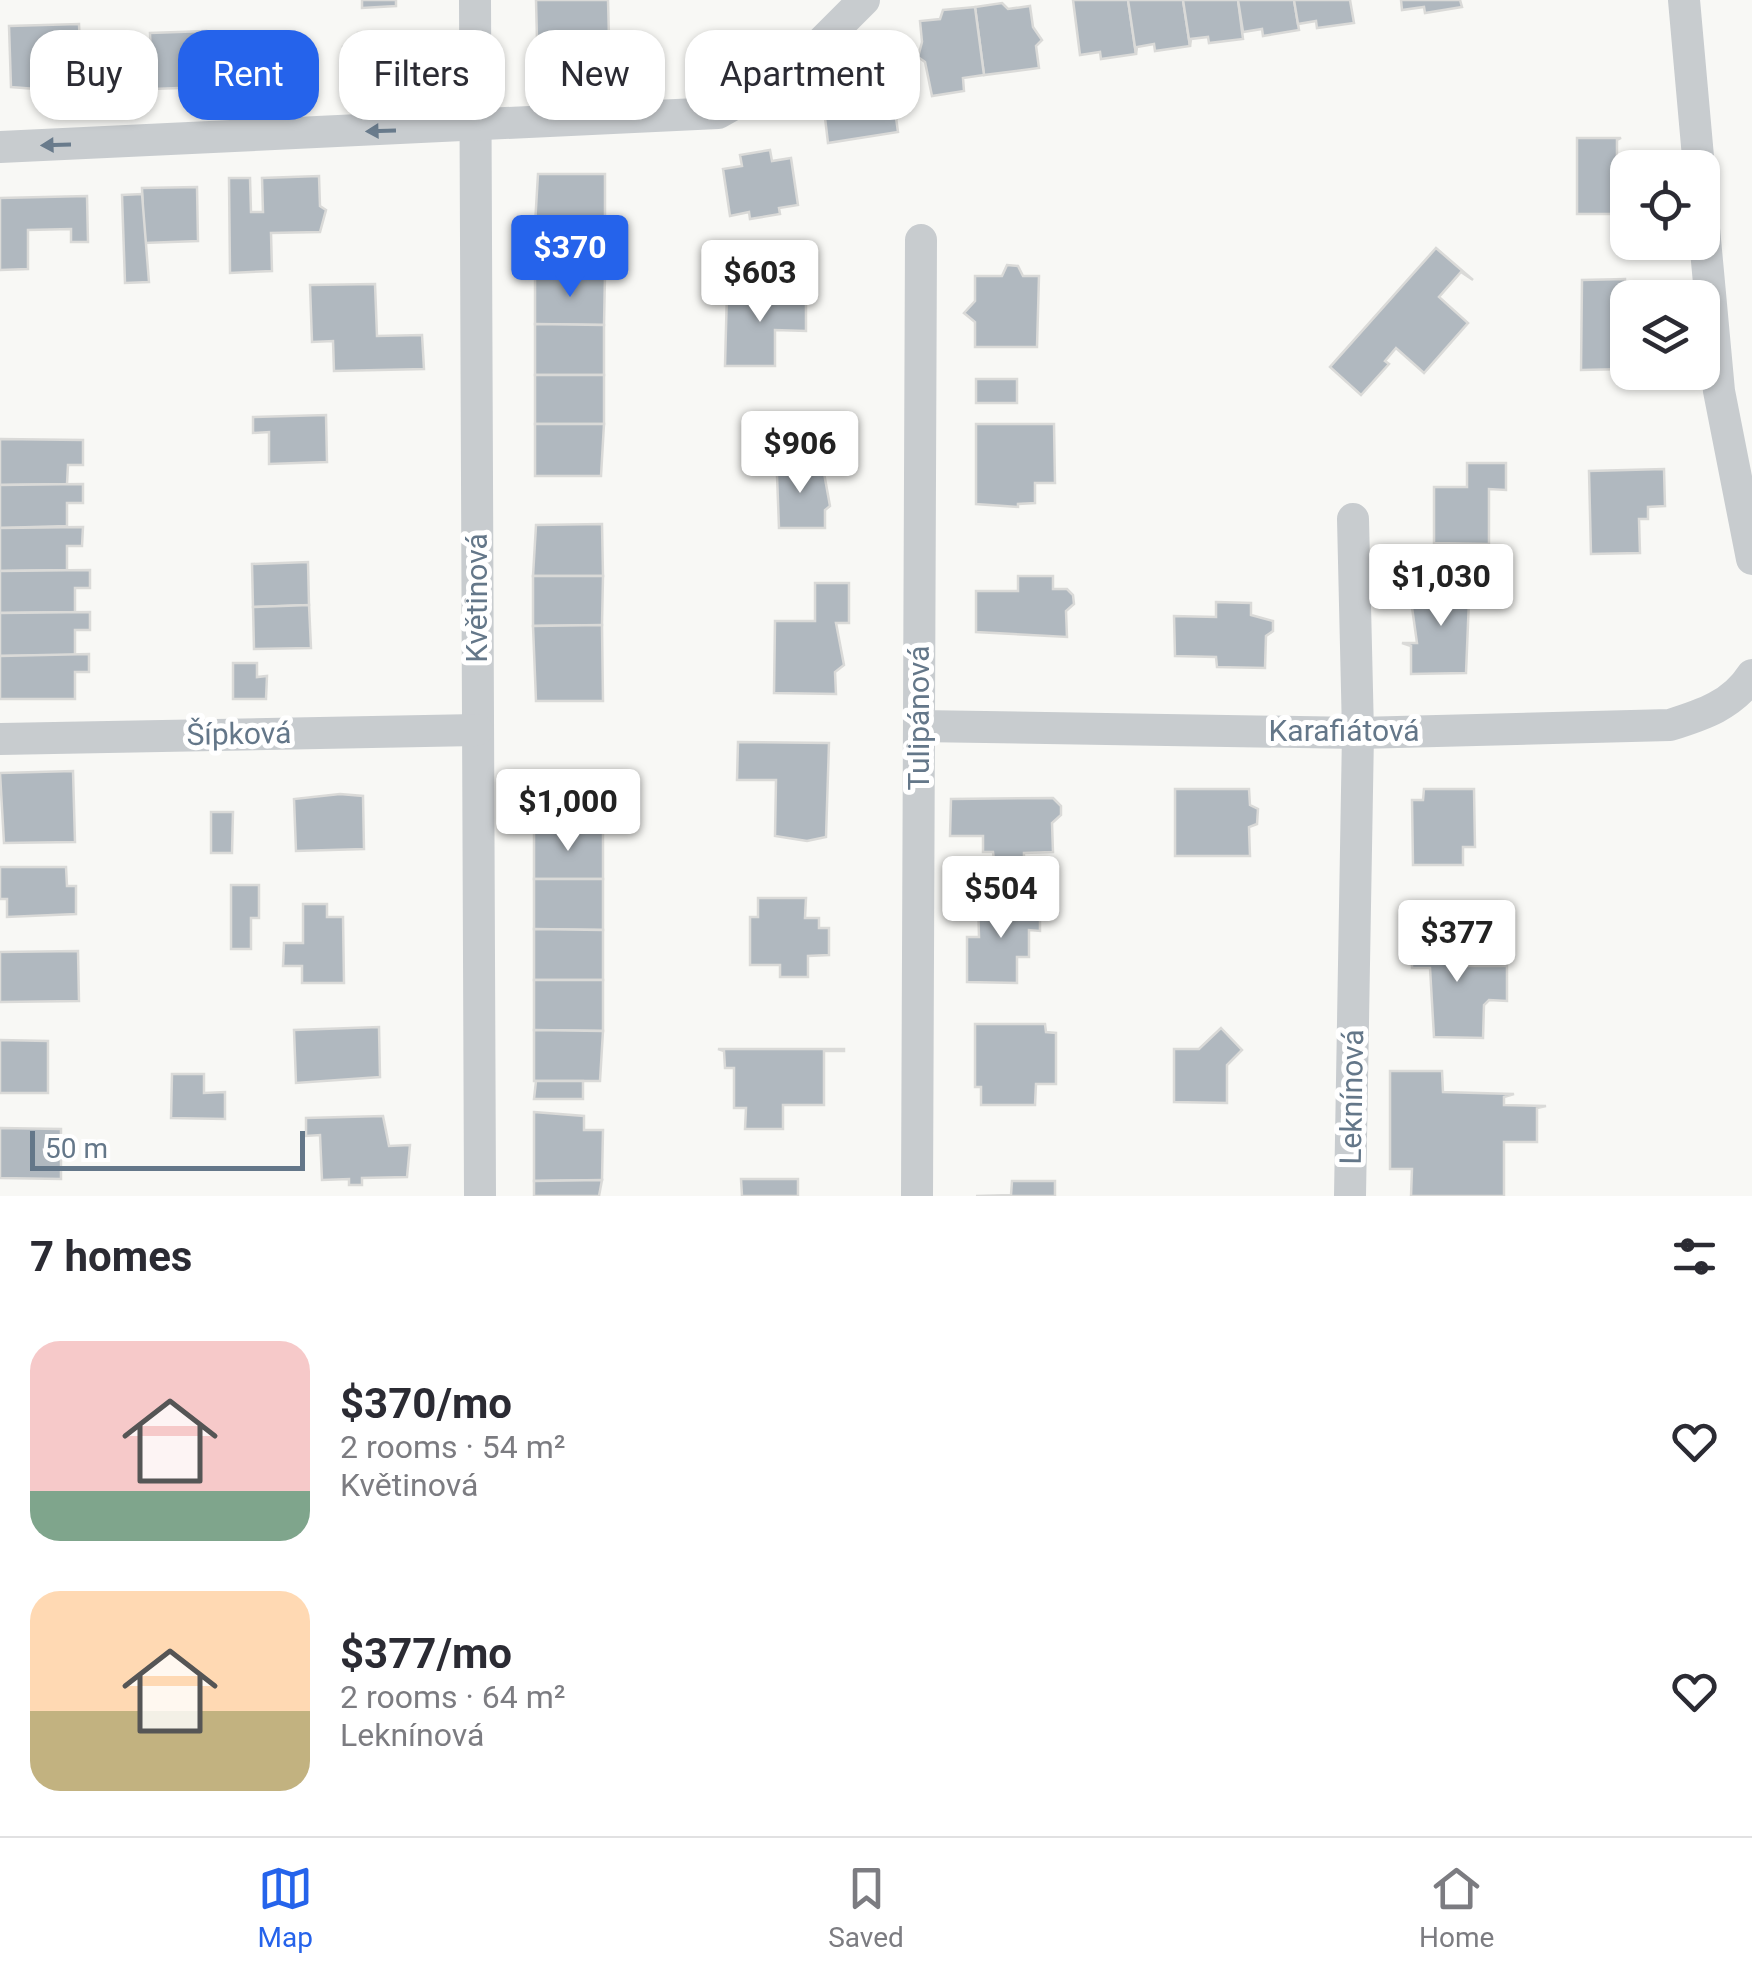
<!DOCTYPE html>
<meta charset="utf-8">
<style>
:root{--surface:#fff;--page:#f2f2f3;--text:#2b2b33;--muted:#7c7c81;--line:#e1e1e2;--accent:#2563eb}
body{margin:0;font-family:Roboto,sans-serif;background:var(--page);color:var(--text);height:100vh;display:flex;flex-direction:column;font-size:38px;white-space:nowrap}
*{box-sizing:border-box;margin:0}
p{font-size:32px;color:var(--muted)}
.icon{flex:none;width:55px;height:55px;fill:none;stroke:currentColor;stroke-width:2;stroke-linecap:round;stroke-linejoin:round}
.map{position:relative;height:1196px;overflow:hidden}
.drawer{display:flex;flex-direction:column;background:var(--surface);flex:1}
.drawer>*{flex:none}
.banner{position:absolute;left:30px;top:30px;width:1000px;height:90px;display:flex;gap:20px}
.fabs{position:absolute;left:1610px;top:150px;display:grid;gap:20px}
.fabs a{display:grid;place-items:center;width:110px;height:110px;border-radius:20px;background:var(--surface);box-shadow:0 2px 8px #0004;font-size:50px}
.scale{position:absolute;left:30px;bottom:25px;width:275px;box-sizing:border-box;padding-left:10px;border:5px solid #647789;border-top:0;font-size:28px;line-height:35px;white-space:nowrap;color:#647789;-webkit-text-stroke:8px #fff;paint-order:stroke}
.price{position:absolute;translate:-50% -85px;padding:0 22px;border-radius:10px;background:#fff;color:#222;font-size:32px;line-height:65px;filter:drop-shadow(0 2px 5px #0008)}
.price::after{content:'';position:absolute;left:50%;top:60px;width:30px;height:22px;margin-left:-15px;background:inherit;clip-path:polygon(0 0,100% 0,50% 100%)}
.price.current{background:var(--accent);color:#fff}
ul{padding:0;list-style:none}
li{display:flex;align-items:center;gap:30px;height:250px;padding:0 30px}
li span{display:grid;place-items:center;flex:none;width:280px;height:200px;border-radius:30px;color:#555}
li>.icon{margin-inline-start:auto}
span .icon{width:120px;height:120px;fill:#fffc;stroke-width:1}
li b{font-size:42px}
h2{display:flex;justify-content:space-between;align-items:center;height:120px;padding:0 30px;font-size:42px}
.pill{padding:0 35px;border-radius:30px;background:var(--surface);box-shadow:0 2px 8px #0004;font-size:35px;line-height:90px}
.pill.current{background:var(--accent);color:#fff}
.dock{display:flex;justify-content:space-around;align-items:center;height:140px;border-top:2px solid var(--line);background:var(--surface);font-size:28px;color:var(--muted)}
.dock a{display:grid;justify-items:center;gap:5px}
.dock .current{color:var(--accent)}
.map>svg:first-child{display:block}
.building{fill:#b0b8bf;stroke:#dadad8;stroke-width:2.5}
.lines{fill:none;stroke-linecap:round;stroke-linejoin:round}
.minor{stroke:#c8cccf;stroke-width:32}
.oneway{fill:#697b8c}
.labels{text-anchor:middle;stroke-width:10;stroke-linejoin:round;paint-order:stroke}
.street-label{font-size:30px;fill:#647789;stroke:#fff}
</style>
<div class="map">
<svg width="1752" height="1196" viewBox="0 0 1752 1196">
<rect width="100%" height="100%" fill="#f8f8f5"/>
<g class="building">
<path d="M 362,0 L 396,0 L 396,6 L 362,8 Z"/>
<path d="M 536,0 L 608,0 L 609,38 L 537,40 Z"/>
<path d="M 1073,0 L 1128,0 L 1136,54 L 1101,59 L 1100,52 L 1080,55 Z"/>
<path d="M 1128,0 L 1183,0 L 1190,46 L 1155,51 L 1154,44 L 1137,47 L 1136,54 Z"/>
<path d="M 1183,0 L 1238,0 L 1243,39 L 1209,43 L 1208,37 L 1191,39 L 1190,46 Z"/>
<path d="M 1238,0 L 1294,0 L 1299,30 L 1263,36 L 1262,29 L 1243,32 Z"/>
<path d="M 1294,0 L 1350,0 L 1354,23 L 1317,28 L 1316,21 L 1298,24 Z"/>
<path d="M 1401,0 L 1460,0 L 1462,7 L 1425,13 L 1424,7 L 1402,10 Z"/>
<path d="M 1002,3 L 1008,9 L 1030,6 L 1033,27 L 1042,40 L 1036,46 L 1039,68 L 984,75 L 975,7 Z"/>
<path d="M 975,7 L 984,75 L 963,78 L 964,91 L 932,96 L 925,62 L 918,57 L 922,42 L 920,21 L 940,19 L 943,10 Z"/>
<path d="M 79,24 L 81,70 L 73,70 L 74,92 L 11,87 L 9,26 Z"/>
<path d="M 206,31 L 208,87 L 152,89 L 150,33 Z"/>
<path d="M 358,33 L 376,33 L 375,40 L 412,39 L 414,91 L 352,92 L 351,75 L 344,75 L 343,47 L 358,46 Z"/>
<path d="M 889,67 L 898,132 L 828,143 L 823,101 L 846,99 L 860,78 L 859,71 Z"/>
<path d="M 1577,138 L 1621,138 L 1617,140 L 1617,157 L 1625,164 L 1638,163 L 1638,168 L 1628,168 L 1628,214 L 1577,214 Z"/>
<path d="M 770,150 L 772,161 L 791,158 L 798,205 L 779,208 L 780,214 L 750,219 L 749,212 L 730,216 L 723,169 L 742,166 L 740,155 Z"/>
<path d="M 538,174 L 605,174 L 605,225 L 535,225 Z"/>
<path d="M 319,176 L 320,206 L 326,210 L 320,232 L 271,233 L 272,271 L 230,273 L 229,178 L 250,178 L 251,212 L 263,212 L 262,178 Z"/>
<path d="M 197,187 L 198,241 L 144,243 L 142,188 Z"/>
<path d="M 142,194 L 149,282 L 125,283 L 122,195 Z"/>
<path d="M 87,196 L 88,242 L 71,242 L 71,229 L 28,230 L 28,269 L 0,270 L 0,198 Z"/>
<rect x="535" y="225" width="70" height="50"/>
<path d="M 1436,248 L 1473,280 L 1461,272 L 1439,297 L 1468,323 L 1424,373 L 1396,348 L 1385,361 L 1389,364 L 1361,395 L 1330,367 Z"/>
<path d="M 1007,265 L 1018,266 L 1023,276 L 1039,276 L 1037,347 L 975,347 L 975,322 L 964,313 L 975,301 L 975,276 L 1002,276 Z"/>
<path d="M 605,275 L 604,325 L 535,324 L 535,275 Z"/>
<path d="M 1625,279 L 1628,369 L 1581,370 L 1582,280 Z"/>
<path d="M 375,284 L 377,336 L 422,335 L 424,369 L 334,371 L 333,341 L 312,342 L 310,285 Z"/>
<path d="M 727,291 L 806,292 L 806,331 L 775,330 L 775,366 L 725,366 Z"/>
<path d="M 535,324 L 604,325 L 604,375 L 535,375 Z"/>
<rect x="535" y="375" width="69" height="49"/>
<rect x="976" y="379" width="41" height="24"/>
<path d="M 326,415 L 327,462 L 269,464 L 269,432 L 253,433 L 253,417 Z"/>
<path d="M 535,424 L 604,424 L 601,476 L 535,476 Z"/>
<path d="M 976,424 L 1054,424 L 1055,483 L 1035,483 L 1035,503 L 1018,504 L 1018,507 L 976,504 Z"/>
<path d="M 0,439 L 83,440 L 83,465 L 68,465 L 67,484 L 0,485 Z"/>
<path d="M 790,448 L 790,473 L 824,473 L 830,506 L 825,510 L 825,528 L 779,528 L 776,449 Z"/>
<path d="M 1467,463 L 1506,463 L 1506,490 L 1489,489 L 1489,544 L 1434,543 L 1434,487 L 1467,487 Z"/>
<path d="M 1664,469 L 1665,506 L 1648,507 L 1648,519 L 1639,519 L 1640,553 L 1591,554 L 1589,471 Z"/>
<path d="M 83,484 L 83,503 L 67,503 L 67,526 L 0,528 L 0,485 Z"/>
<path d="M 602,524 L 603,576 L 533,576 L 536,525 Z"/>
<path d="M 83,527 L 82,546 L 67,546 L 67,570 L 0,571 L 0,528 Z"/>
<path d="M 308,562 L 309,605 L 253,607 L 252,564 Z"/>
<path d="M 90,570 L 90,588 L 75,588 L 75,612 L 0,613 L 0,571 Z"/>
<path d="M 1447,575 L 1470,575 L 1466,673 L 1411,674 L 1411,646 L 1402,643 L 1417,643 L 1410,593 L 1447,593 Z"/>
<path d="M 533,576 L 603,576 L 602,625 L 533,626 Z"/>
<path d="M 1018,576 L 1053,576 L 1053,589 L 1067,589 L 1073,595 L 1074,604 L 1066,611 L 1067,637 L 976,632 L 976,591 L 1018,591 Z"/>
<path d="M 815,583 L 849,583 L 849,623 L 836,623 L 844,665 L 835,672 L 836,694 L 774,693 L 775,621 L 815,621 Z"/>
<path d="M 1216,602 L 1251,603 L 1251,615 L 1273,621 L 1273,631 L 1266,636 L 1265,668 L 1217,667 L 1216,657 L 1175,656 L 1174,616 L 1216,617 Z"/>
<path d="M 309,605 L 311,648 L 254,649 L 253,607 Z"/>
<path d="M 90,612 L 90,630 L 75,630 L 75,655 L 0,656 L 0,613 Z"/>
<path d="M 602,625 L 603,701 L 536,701 L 533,626 Z"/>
<path d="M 89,654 L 89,672 L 75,672 L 75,699 L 0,699 L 0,656 Z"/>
<path d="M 233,663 L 257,663 L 257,677 L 267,676 L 266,699 L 233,699 Z"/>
<path d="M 738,742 L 829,743 L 826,837 L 807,841 L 775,836 L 776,780 L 737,780 Z"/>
<path d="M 73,771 L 75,842 L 4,843 L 0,773 Z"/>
<path d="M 537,778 L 603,778 L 603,829 L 534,829 Z"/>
<path d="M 1175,789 L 1249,789 L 1250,805 L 1258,809 L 1257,824 L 1249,827 L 1250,856 L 1175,856 Z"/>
<path d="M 1424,789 L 1474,789 L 1475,847 L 1463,847 L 1463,865 L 1413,865 L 1412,800 L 1423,800 Z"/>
<path d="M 340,794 L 363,796 L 364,849 L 296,851 L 294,799 Z"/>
<path d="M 1053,798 L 1061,806 L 1061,815 L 1052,823 L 1053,852 L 1024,853 L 1024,860 L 994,860 L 993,852 L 983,852 L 983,836 L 950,836 L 951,799 Z"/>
<path d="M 211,812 L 233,812 L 232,853 L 211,853 Z"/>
<rect x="534" y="829" width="69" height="50"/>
<path d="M 0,867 L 66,867 L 67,886 L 76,886 L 76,914 L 7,917 L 7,899 L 0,899 Z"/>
<path d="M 534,879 L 603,879 L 603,930 L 534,929 Z"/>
<path d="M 231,885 L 259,885 L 259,918 L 251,918 L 251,949 L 231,949 Z"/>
<path d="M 758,898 L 806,898 L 805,918 L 819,918 L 819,928 L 829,928 L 829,955 L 808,956 L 808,977 L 780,977 L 780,965 L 750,965 L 750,917 L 758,917 Z"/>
<path d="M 978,902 L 1040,902 L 1040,931 L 1029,930 L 1029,957 L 1017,957 L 1017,983 L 967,982 L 967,937 L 979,937 Z"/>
<path d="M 303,904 L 327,904 L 327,917 L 343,917 L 344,983 L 302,983 L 302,966 L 283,966 L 284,943 L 303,943 Z"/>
<path d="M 534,929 L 603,930 L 603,980 L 534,980 Z"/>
<path d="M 1412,934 L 1462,934 L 1462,966 L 1507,966 L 1507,1001 L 1489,1000 L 1484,1005 L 1483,1038 L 1434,1037 L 1430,968 L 1412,968 Z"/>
<path d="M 78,951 L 79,1001 L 0,1002 L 0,952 Z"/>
<path d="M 534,980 L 603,980 L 603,1031 L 534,1030 Z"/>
<path d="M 975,1024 L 1045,1024 L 1046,1032 L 1056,1033 L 1056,1084 L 1036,1084 L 1035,1105 L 981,1105 L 981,1087 L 975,1087 Z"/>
<path d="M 379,1027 L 380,1077 L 296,1083 L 294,1030 Z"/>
<path d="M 1221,1028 L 1242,1050 L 1227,1065 L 1227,1103 L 1174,1102 L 1174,1049 L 1199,1049 Z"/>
<path d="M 534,1030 L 603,1031 L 600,1081 L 534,1081 Z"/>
<path d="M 0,1040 L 48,1041 L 48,1093 L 0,1093 Z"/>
<path d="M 718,1049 L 844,1049 L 844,1051 L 824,1051 L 824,1105 L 783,1105 L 783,1129 L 745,1129 L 746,1108 L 734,1108 L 734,1068 L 725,1068 L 724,1051 Z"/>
<path d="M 1390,1071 L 1442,1071 L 1443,1092 L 1514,1094 L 1504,1097 L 1504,1105 L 1546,1106 L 1537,1108 L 1537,1142 L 1504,1142 L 1504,1196 L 1411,1196 L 1412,1169 L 1390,1169 Z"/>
<path d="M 172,1074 L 204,1074 L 204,1093 L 225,1092 L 225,1119 L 171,1118 Z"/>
<path d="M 536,1081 L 583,1081 L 583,1099 L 534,1099 Z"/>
<path d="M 534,1112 L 584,1116 L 584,1130 L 603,1130 L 602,1180 L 534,1181 Z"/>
<path d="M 383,1116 L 389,1146 L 410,1145 L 407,1177 L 362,1178 L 362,1185 L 349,1185 L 349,1179 L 322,1180 L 320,1135 L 306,1136 L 306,1118 Z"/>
<path d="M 0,1128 L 61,1129 L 61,1179 L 0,1178 Z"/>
<path d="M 741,1179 L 798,1179 L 798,1196 L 742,1196 Z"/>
<path d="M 602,1180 L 599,1196 L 534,1196 L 534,1181 Z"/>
<path d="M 1012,1181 L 1055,1181 L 1055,1196 L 976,1196 L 1011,1195 Z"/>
</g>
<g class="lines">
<g class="minor">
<path d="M 475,0 L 480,1196"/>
<path d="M 1684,0 L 1699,168"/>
<path d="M 0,147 L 718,113 L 793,71 L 864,0"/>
<path d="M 1702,207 L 1719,391 L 1752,559"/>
<path d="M 919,726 L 1358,733 L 1670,725 C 1702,715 1733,705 1752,675"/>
<path d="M 0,739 L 477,730"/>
<path d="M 917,1196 L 921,240"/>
<path d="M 1350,1196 L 1358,733 L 1353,519"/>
</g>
</g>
<defs><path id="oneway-solid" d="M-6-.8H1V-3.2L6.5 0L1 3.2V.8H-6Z" transform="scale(2.5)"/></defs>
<g class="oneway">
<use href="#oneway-solid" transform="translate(381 131) rotate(178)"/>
<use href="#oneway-solid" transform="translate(56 145) rotate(178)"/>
</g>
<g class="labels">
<g class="street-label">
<text transform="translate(477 598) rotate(-90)" y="10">Květinová</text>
<text transform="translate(919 718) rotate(-90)" y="10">Tulipánová</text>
<text x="1344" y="741">Karafiátová</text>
<text transform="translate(239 734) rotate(-1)" y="10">Šípková</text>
<text transform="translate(1352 1097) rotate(-89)" y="10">Leknínová</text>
</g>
</g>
</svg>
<div class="fabs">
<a><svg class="icon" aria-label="locate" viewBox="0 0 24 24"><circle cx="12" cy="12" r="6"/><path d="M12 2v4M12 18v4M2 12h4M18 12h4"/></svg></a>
<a><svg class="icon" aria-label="layers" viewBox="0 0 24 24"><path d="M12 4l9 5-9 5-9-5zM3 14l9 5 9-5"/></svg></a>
</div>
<div class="scale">50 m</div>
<b class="price current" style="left:570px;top:300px">$370</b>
<b class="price" style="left:760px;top:325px">$603</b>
<b class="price" style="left:800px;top:496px">$906</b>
<b class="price" style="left:1441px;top:629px">$1,030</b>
<b class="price" style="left:568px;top:854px">$1,000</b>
<b class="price" style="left:1001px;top:941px">$504</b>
<b class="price" style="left:1457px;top:985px">$377</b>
<div class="banner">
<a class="pill">Buy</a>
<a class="pill current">Rent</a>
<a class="pill">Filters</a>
<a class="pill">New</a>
<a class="pill">Apartment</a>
</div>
</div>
<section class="drawer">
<h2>7 homes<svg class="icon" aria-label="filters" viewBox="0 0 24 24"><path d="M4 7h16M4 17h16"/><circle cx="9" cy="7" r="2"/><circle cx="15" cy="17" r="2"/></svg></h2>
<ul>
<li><span style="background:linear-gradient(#f6c9c9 75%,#7fa58c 0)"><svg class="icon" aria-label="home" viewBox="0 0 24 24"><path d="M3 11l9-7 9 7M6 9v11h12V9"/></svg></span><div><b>$370/mo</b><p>2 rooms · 54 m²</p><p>Květinová</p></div><svg class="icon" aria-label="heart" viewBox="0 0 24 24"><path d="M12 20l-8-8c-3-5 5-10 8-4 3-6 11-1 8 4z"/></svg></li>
<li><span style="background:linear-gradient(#ffd9b3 60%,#c2b280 0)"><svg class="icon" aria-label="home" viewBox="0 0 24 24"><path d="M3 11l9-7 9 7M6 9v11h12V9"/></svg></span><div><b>$377/mo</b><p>2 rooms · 64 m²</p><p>Leknínová</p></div><svg class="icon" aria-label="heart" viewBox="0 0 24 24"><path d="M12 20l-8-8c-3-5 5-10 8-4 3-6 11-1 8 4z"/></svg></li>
</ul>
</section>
<nav class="dock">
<a class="current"><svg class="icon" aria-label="map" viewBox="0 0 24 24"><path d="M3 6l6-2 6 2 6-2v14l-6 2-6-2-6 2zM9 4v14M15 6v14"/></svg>Map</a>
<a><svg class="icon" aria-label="saved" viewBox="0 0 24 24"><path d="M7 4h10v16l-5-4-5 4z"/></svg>Saved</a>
<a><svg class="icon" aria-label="home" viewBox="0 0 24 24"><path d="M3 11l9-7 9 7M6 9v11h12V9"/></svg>Home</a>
</nav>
